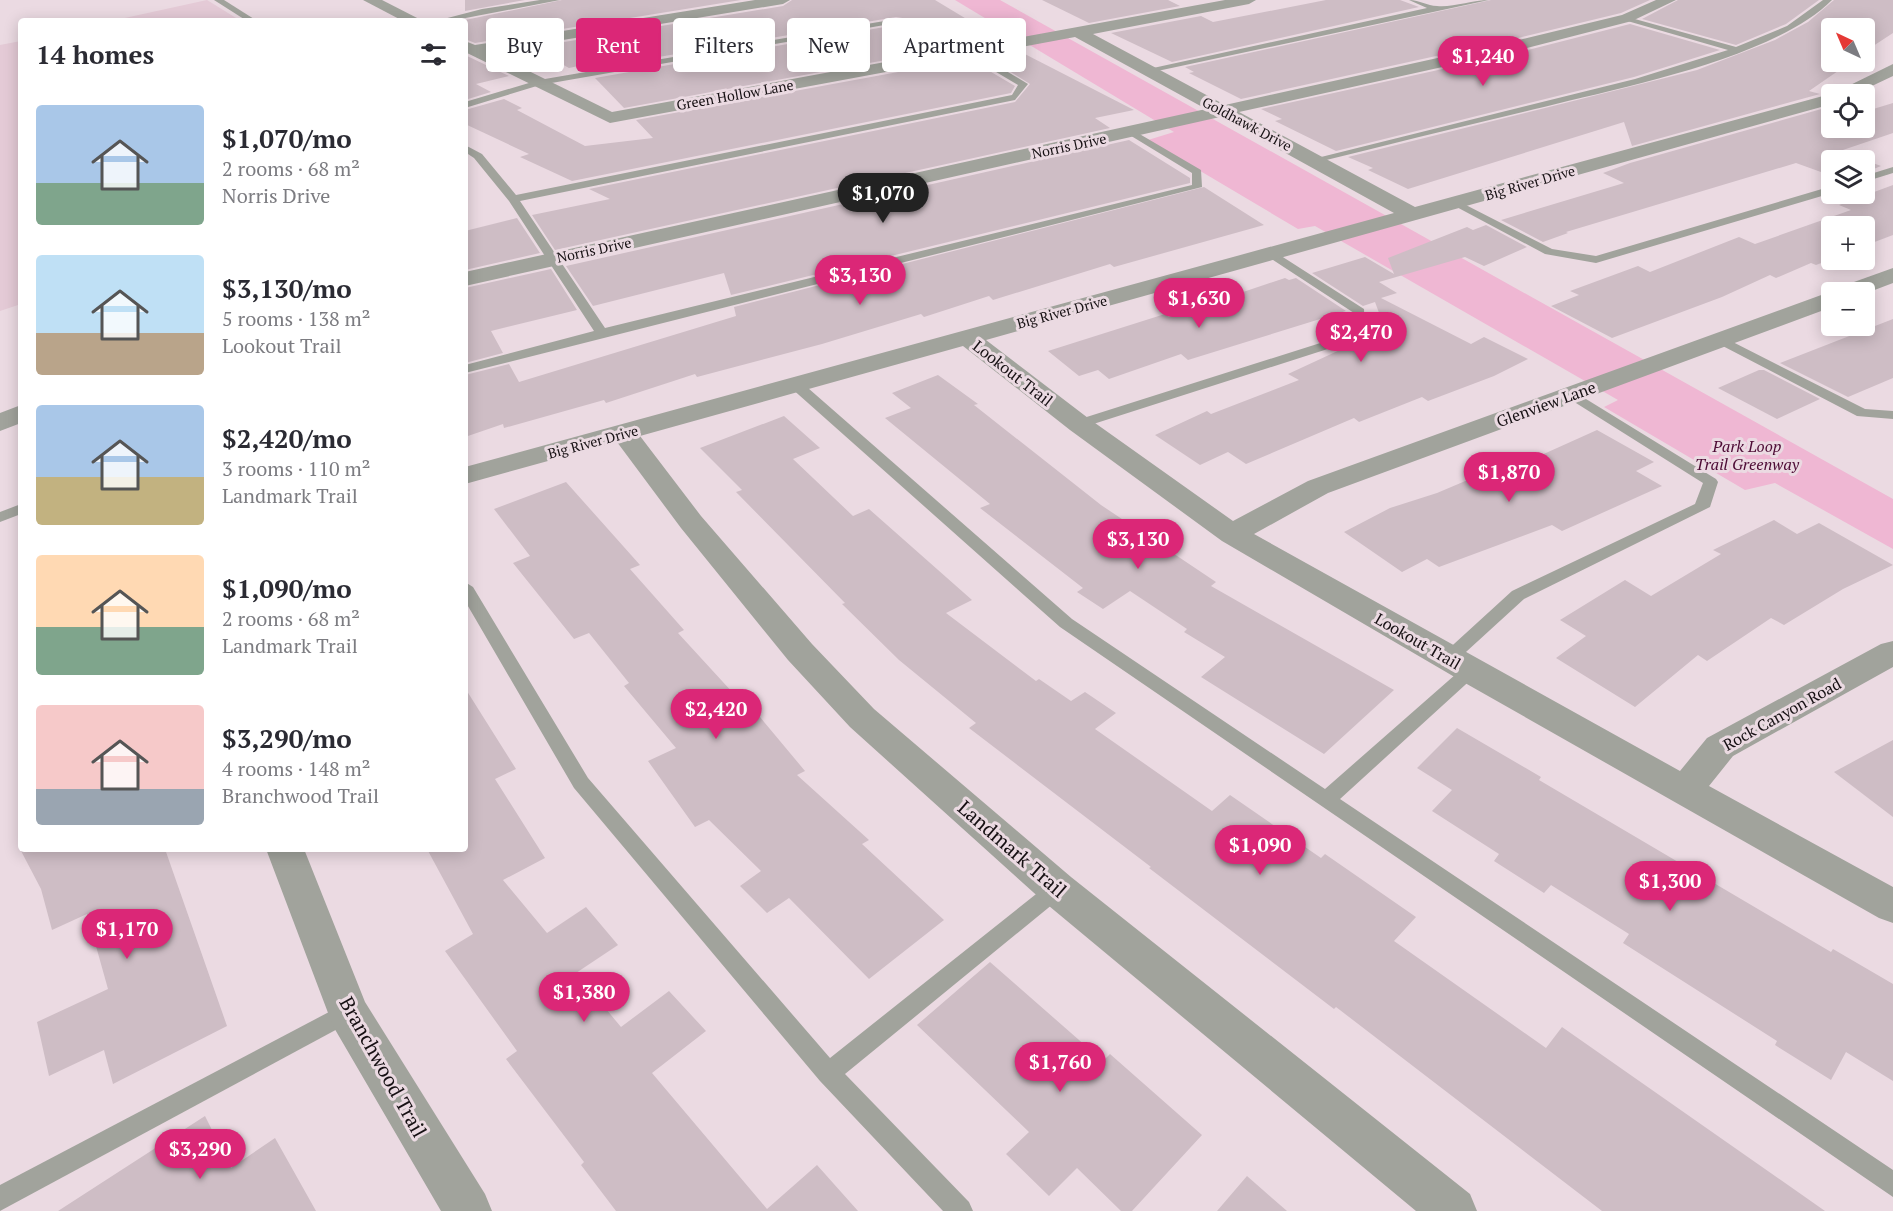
<!DOCTYPE html>
<meta charset="utf-8">
<style>
:root{--surface:#fff;--page:#f7f7f7;--text:#2b2b33;--muted:#7c7c81;--accent:#db2777}
body{margin:0;font-family:"PT Serif",serif;background:var(--page);color:var(--text);height:100vh;display:flex;flex-direction:column;font-size:22px;white-space:nowrap}
*{box-sizing:border-box;margin:0}
p{font-size:20px;color:var(--muted)}
.icon{flex:none;width:33px;height:33px;fill:none;stroke:currentColor;stroke-width:2;stroke-linecap:round;stroke-linejoin:round}
.map{position:relative;flex:1;overflow:hidden}
.details{position:absolute;left:18px;top:18px;width:450px;height:834px;display:flex;flex-direction:column;background:var(--surface);border-radius:6px;box-shadow:0 3px 15px #0003}
.details>*{flex:none}
.guide{position:absolute;left:486px;top:18px;width:570px;height:54px;display:flex;gap:12px}
.needle{width:39px;rotate:316deg}
.controls{position:absolute;left:1821px;top:18px;display:grid;gap:12px}
.controls a{display:grid;place-items:center;width:54px;height:54px;border-radius:6px;background:var(--surface);box-shadow:0 3px 15px #0003;font-size:30px}
.price{position:absolute;translate:-50% -51px;padding:0 14px;border-radius:21px;background:var(--accent);color:#fff;font-size:20px;line-height:39px;filter:drop-shadow(0 2px 3px #0008)}
.price::after{content:'';position:absolute;left:50%;top:36px;width:18px;height:14px;margin-left:-9px;background:inherit;clip-path:polygon(0 0,100% 0,50% 100%)}
.price.active{background:#222;color:#fff}
ul{padding:0;list-style:none}
li{display:flex;align-items:center;gap:18px;height:150px;padding:0 18px}
li span{display:grid;place-items:center;flex:none;width:168px;height:120px;border-radius:6px;color:#555}
li>.icon{margin-inline-start:auto}
span .icon{width:72px;height:72px;fill:#fffc;stroke-width:1}
li b{font-size:26px}
h2{display:flex;justify-content:space-between;align-items:center;height:72px;padding:0 18px;font-size:26px}
.chip{padding:0 21px;border-radius:6px;background:var(--surface);box-shadow:0 3px 15px #0003;font-size:21px;line-height:54px}
.chip.active{background:var(--accent);color:#fff}
.map>svg:first-child{display:block}
.built{fill:#e4cad6}
.green{fill:#efb7d3}
.building{fill:#cebdc5}
.lines{fill:none;stroke-linecap:round;stroke-linejoin:round}
.lane{fill:#a1a39c;fill-rule:evenodd}
.street{fill:#a1a39c;fill-rule:evenodd}
.labels{text-anchor:middle;stroke-width:6;stroke-linejoin:round;paint-order:stroke}
.far-street-label{font-size:14px;fill:#161013;stroke:#ebdae2}
.street-label{font-size:16px;fill:#161013;stroke:#ebdae2}
.park-label{font-size:16px;font-style:italic;fill:#4d0b35;stroke:#ebdae2}
.near-street-label{font-size:20px;fill:#161013;stroke:#ebdae2}
</style>
<div class="map">
<svg width="1893" height="1211" viewBox="0 0 1893 1211">
<rect width="100%" height="100%" fill="#ebdae2"/>
<g class="built">
<path d="M 207,0 L 241,21 L 111,21 Z"/>
<path d="M 21,41 L 21,304 L 0,311 L 0,45 Z"/>
</g>
<path class="green" d="M 955,0 L 1000,0 L 1893,499 L 1893,549 L 1775,483 L 1745,490 L 1604,407 L 1618,400 L 1315,226 L 1298,229 L 1148,140 L 1174,132 Z"/>
<g class="building">
<path d="M 465,0 L 525,0 L 465,11 Z"/>
<path d="M 562,0 L 741,0 L 475,43 L 465,39 L 465,20 Z"/>
<path d="M 792,0 L 935,0 L 993,35 L 988,36 L 996,40 L 967,45 L 928,22 L 896,17 L 587,69 L 583,65 L 569,68 L 560,63 L 532,70 L 497,53 L 783,6 Z"/>
<path d="M 1042,0 L 1168,0 L 1180,6 L 1089,23 Z"/>
<path d="M 1326,0 L 1400,0 L 1419,7 L 1172,62 L 1111,33 L 1201,16 L 1213,22 Z"/>
<path d="M 1491,0 L 1650,0 L 1621,13 L 1518,38 L 1241,99 L 1189,73 L 1194,72 L 1185,67 Z"/>
<path d="M 1678,0 L 1819,0 L 1786,24 L 1736,45 L 1642,19 Z"/>
<path d="M 1834,0 L 1893,0 L 1893,33 L 1864,52 L 1864,28 L 1832,28 L 1832,62 L 1851,62 L 1809,91 L 1820,94 L 1632,146 L 1624,122 L 1408,189 L 1368,170 L 1373,168 L 1348,157 L 1697,70 L 1775,40 L 1808,22 Z"/>
<path d="M 1630,24 L 1720,50 L 1634,77 L 1336,151 L 1275,121 L 1282,119 L 1261,109 L 1520,52 Z"/>
<path d="M 896,25 L 921,30 L 951,48 L 624,108 L 595,78 Z"/>
<path d="M 1017,50 L 1134,110 L 1095,118 L 1110,128 L 555,250 L 532,215 L 610,199 L 589,189 L 1015,102 L 1030,84 L 985,56 Z"/>
<path d="M 465,55 L 509,76 L 476,84 L 491,92 L 465,100 Z"/>
<path d="M 969,59 L 1015,86 L 1011,93 L 572,181 L 520,157 L 529,154 L 465,124 L 465,110 L 504,99 L 522,108 L 517,110 L 585,146 L 653,138 L 636,120 Z"/>
<path d="M 1893,103 L 1893,133 L 1840,151 L 1881,166 L 1864,173 L 1864,160 L 1832,160 L 1832,176 L 1796,163 L 1566,232 L 1568,233 L 1543,242 L 1501,220 L 1624,183 L 1603,173 L 1630,163 L 1832,106 L 1832,128 L 1864,128 L 1864,109 L 1870,110 Z"/>
<path d="M 1129,140 L 1190,178 L 1190,183 L 731,295 L 724,273 L 593,306 L 566,266 Z"/>
<path d="M 1893,185 L 1893,235 L 1864,246 L 1864,226 L 1832,226 L 1832,259 L 1816,265 L 1811,263 L 1776,278 L 1770,275 L 1722,297 L 1612,338 L 1551,306 L 1579,295 L 1570,291 L 1638,266 L 1650,272 L 1739,237 L 1755,244 L 1851,210 L 1839,205 Z"/>
<path d="M 1204,187 L 1264,225 L 1114,267 L 1110,264 L 993,300 L 989,296 L 924,317 L 921,314 L 822,344 L 697,377 L 695,374 L 606,403 L 604,400 L 504,428 L 503,424 L 465,437 L 465,375 L 509,364 L 519,382 L 736,316 L 734,307 Z"/>
<path d="M 517,218 L 540,253 L 465,270 L 465,231 Z"/>
<path d="M 1486,225 L 1527,247 L 1484,266 L 1465,257 L 1379,282 L 1397,293 L 1381,298 L 1471,344 L 1484,337 L 1528,359 L 1494,376 L 1428,401 L 1422,397 L 1359,422 L 1354,418 L 1246,464 L 1228,452 L 1200,465 L 1155,435 L 1207,411 L 1211,414 L 1299,380 L 1288,374 L 1385,329 L 1375,302 L 1363,306 L 1312,273 L 1365,257 L 1394,274 L 1388,258 L 1467,227 L 1473,230 Z"/>
<path d="M 551,269 L 577,310 L 491,331 L 503,353 L 465,363 L 465,288 Z"/>
<path d="M 1285,278 L 1289,280 L 1296,278 L 1346,311 L 1188,360 L 1181,354 L 1109,379 L 1098,370 L 1079,376 L 1048,351 L 1165,314 L 1169,317 Z"/>
<path d="M 1893,319 L 1893,378 L 1848,397 L 1780,363 Z"/>
<path d="M 1759,370 L 1764,370 L 1820,399 L 1777,419 L 1718,388 Z"/>
<path d="M 938,375 L 978,404 L 974,405 L 1101,505 L 1216,582 L 1211,586 L 1394,690 L 1324,754 L 1201,677 L 1225,657 L 1184,632 L 1187,629 L 1130,591 L 1103,609 L 1077,592 L 1083,588 L 980,508 L 990,504 L 885,418 L 911,408 L 892,393 Z"/>
<path d="M 784,416 L 820,448 L 793,459 L 853,516 L 869,509 L 972,600 L 946,613 L 1036,681 L 1039,679 L 1071,701 L 1085,692 L 1116,713 L 1095,729 L 1212,811 L 1230,795 L 1321,858 L 1325,854 L 1416,917 L 1394,941 L 1546,1048 L 1562,1027 L 1825,1211 L 1602,1211 L 1336,1007 L 1334,1009 L 1149,868 L 1151,867 L 969,728 L 976,723 L 899,660 L 842,604 L 845,603 L 736,492 L 742,490 L 700,448 Z"/>
<path d="M 1597,430 L 1654,462 L 1636,471 L 1662,486 L 1562,531 L 1552,525 L 1439,567 L 1427,559 L 1402,572 L 1344,532 L 1390,508 L 1437,493 L 1531,453 L 1537,457 Z"/>
<path d="M 566,482 L 640,565 L 630,569 L 684,630 L 678,633 L 756,718 L 760,717 L 805,771 L 797,775 L 869,840 L 862,844 L 944,920 L 869,979 L 789,898 L 767,913 L 740,886 L 761,871 L 709,820 L 695,827 L 648,761 L 676,748 L 624,686 L 629,683 L 589,633 L 574,639 L 513,563 L 530,556 L 494,509 Z"/>
<path d="M 1774,520 L 1797,534 L 1819,523 L 1893,565 L 1843,589 L 1784,625 L 1771,618 L 1707,661 L 1698,655 L 1635,707 L 1556,658 L 1586,636 L 1560,620 L 1625,580 L 1651,596 L 1721,554 L 1713,550 Z"/>
<path d="M 465,688 L 516,769 L 495,779 L 545,858 L 503,880 L 547,933 L 586,907 L 618,945 L 576,973 L 621,1027 L 669,991 L 706,1031 L 652,1073 L 767,1209 L 817,1165 L 858,1211 L 616,1211 L 581,1165 L 584,1162 L 506,1059 L 517,1051 L 445,951 L 473,934 L 427,849 L 465,849 Z"/>
<path d="M 1457,728 L 1541,777 L 1539,780 L 1831,952 L 1833,949 L 1893,984 L 1893,1081 L 1846,1052 L 1831,1080 L 1775,1045 L 1777,1041 L 1623,943 L 1629,934 L 1551,885 L 1544,893 L 1494,861 L 1499,854 L 1432,811 L 1452,790 L 1417,768 Z"/>
<path d="M 1893,740 L 1893,817 L 1834,772 Z"/>
<path d="M 20,849 L 165,849 L 227,1026 L 113,1084 L 104,1050 L 49,1076 L 37,1022 L 108,989 L 87,914 L 52,930 L 41,889 Z"/>
<path d="M 990,962 L 1103,1061 L 1110,1054 L 1202,1135 L 1132,1211 L 1121,1211 L 1077,1168 L 1049,1196 L 1006,1154 L 1029,1132 L 917,1025 Z"/>
<path d="M 205,1116 L 231,1168 L 275,1138 L 316,1211 L 58,1211 Z"/>
<path d="M 1247,1176 L 1287,1211 L 1217,1211 Z"/>
</g>
<g class="lines">
<g class="lane">
<path d="M 214,0 L 224,0 L 257,21 L 247,21 Z"/>
<path d="M 540,0 L 560,0 L 450,21 L 436,21 L 482,9 Z"/>
<path d="M 1409,0 C 1420,0 1427,6 1437,6 C 1451,8 1472,0 1489,0 L 1148,73 L 1144,70 L 1427,8 Z"/>
<path d="M 1823,0 L 1832,0 C 1774,58 1624,87 1544,107 C 1467,125 1391,144 1314,163 L 1309,160 L 1635,79 L 1728,50 L 1624,20 L 1624,16 L 1736,47 L 1787,26 Z"/>
<path d="M 896,19 L 927,24 L 1028,84 L 1015,100 L 520,201 L 605,328 L 1192,185 L 1192,173 L 1128,134 L 1126,132 L 1131,129 L 1201,170 L 1202,187 L 465,373 L 465,365 L 594,331 L 509,201 L 474,158 L 465,152 L 465,145 L 482,154 L 516,195 L 1012,95 L 1018,85 L 922,28 L 896,23 L 540,85 L 465,108 L 465,102 L 539,80 Z"/>
<path d="M 1893,167 L 1893,173 L 1864,182 L 1864,176 Z"/>
<path d="M 1832,186 L 1832,193 L 1596,263 L 1545,254 L 1451,204 L 1460,202 L 1552,249 L 1596,256 Z"/>
<path d="M 1267,252 L 1275,252 L 1364,309 L 1365,337 L 1084,427 L 1074,427 L 1074,421 L 1355,332 L 1354,313 L 1267,256 Z"/>
<path d="M 1721,336 L 1865,409 L 1893,411 L 1893,419 L 1857,416 L 1717,343 L 1715,340 Z"/>
<path d="M 795,380 L 800,381 L 1072,619 L 1325,789 L 1464,667 L 1476,667 L 1479,671 L 1476,675 L 1340,799 L 1893,1170 L 1893,1197 L 1060,627 L 790,387 L 788,384 Z"/>
<path d="M 1573,391 L 1716,479 L 1718,482 L 1710,507 L 1524,599 L 1455,662 L 1443,662 L 1440,658 L 1443,654 L 1512,591 L 1695,504 L 1703,483 L 1568,398 L 1566,395 Z"/>
<path d="M 21,504 L 21,514 L 0,522 L 0,512 Z"/>
<path d="M 465,582 L 473,587 L 588,778 L 830,1058 L 1050,883 L 1057,880 L 1064,883 L 1067,889 L 1064,895 L 845,1074 L 969,1202 L 973,1211 L 943,1211 L 820,1081 L 574,788 L 465,601 Z"/>
<path d="M 348,1002 L 356,1005 L 359,1012 L 356,1019 L 0,1211 L 0,1185 Z"/>
</g>
<g class="street">
<path d="M 363,0 L 382,0 L 423,21 L 403,21 Z"/>
<path d="M 755,0 L 790,0 L 783,4 L 490,52 L 612,112 L 1225,0 L 1256,0 L 1249,4 L 1093,34 L 1225,105 L 1519,40 L 1622,15 L 1656,0 L 1676,0 L 1632,21 L 1519,50 L 1239,112 L 1415,207 L 1834,93 L 1893,64 L 1893,76 L 1855,94 L 1832,94 L 1832,104 L 986,340 L 1088,418 L 1233,521 L 1308,481 L 1824,294 L 1834,292 L 1832,292 L 1832,307 L 1328,493 L 1254,534 L 1680,771 L 1707,738 L 1881,644 L 1893,641 L 1893,667 L 1733,756 L 1709,786 L 1893,887 L 1893,923 L 1879,918 L 1458,679 L 1222,541 L 1070,430 L 963,346 L 640,436 L 701,516 L 812,644 L 874,709 L 1071,877 L 1470,1194 L 1477,1211 L 1416,1211 L 1043,901 L 850,727 L 788,660 L 681,528 L 617,442 L 465,484 L 465,467 L 1394,213 L 1220,117 L 465,286 L 465,272 L 1206,109 L 1075,37 L 610,123 L 465,52 L 465,41 L 475,45 Z"/>
<path d="M 1893,268 L 1893,283 L 1864,294 L 1837,292 L 1840,287 Z"/>
<path d="M 21,405 L 21,423 L 0,431 L 0,413 Z"/>
<path d="M 266,849 L 304,849 L 365,1002 L 485,1194 L 492,1211 L 441,1211 L 333,1026 Z"/>
</g>
</g>
<g class="labels">
<g class="far-street-label">
<text transform="translate(735 95) rotate(-10)" y="5">Green Hollow Lane</text>
<text transform="translate(1247 124) rotate(28)" y="5">Goldhawk Drive</text>
<text transform="translate(1069 146) rotate(-12)" y="5">Norris Drive</text>
<text transform="translate(1530 183) rotate(-16)" y="5">Big River Drive</text>
<text transform="translate(594 250) rotate(-12)" y="5">Norris Drive</text>
<text transform="translate(1062 312) rotate(-15)" y="5">Big River Drive</text>
<text transform="translate(593 442) rotate(-15)" y="5">Big River Drive</text>
</g>
<g class="street-label">
<text transform="translate(1013 373) rotate(38)" y="6">Lookout Trail</text>
<text transform="translate(1546 404) rotate(-20)" y="6">Glenview Lane</text>
<text transform="translate(1418 641) rotate(30)" y="6">Lookout Trail</text>
<text transform="translate(1782 714) rotate(-29)" y="6">Rock Canyon Road</text>
</g>
<g class="park-label">
<text x="1747" y="452">Park Loop<tspan x="1747" dy="18">Trail Greenway</tspan></text>
</g>
<g class="near-street-label">
<text transform="translate(1012 849) rotate(41)" y="7">Landmark Trail</text>
<text transform="translate(383 1067) rotate(61)" y="7">Branchwood Trail</text>
</g>
</g>
</svg>
<div class="controls">
<a><svg class="needle" viewBox="-14 -14 28 28"><path d="M0-13l5 13h-10z" fill="#e53935"/><path d="M0 13l5-13h-10z" fill="#7c7c81"/></svg></a>
<a><svg class="icon" aria-label="locate" viewBox="0 0 24 24"><circle cx="12" cy="12" r="6"/><path d="M12 2v4M12 18v4M2 12h4M18 12h4"/></svg></a>
<a><svg class="icon" aria-label="layers" viewBox="0 0 24 24"><path d="M12 4l9 5-9 5-9-5zM3 14l9 5 9-5"/></svg></a>
<a>+</a>
<a>−</a>
</div>
<b class="price" style="left:1483px;top:87px">$1,240</b>
<b class="price active" style="left:883px;top:224px">$1,070</b>
<b class="price" style="left:860px;top:306px">$3,130</b>
<b class="price" style="left:1199px;top:329px">$1,630</b>
<b class="price" style="left:1361px;top:363px">$2,470</b>
<b class="price" style="left:1509px;top:503px">$1,870</b>
<b class="price" style="left:1138px;top:570px">$3,130</b>
<b class="price" style="left:716px;top:740px">$2,420</b>
<b class="price" style="left:1260px;top:876px">$1,090</b>
<b class="price" style="left:1670px;top:912px">$1,300</b>
<b class="price" style="left:127px;top:960px">$1,170</b>
<b class="price" style="left:584px;top:1023px">$1,380</b>
<b class="price" style="left:1060px;top:1093px">$1,760</b>
<b class="price" style="left:200px;top:1180px">$3,290</b>
<div class="guide">
<a class="chip">Buy</a>
<a class="chip active">Rent</a>
<a class="chip">Filters</a>
<a class="chip">New</a>
<a class="chip">Apartment</a>
</div>
<section class="details">
<h2>14 homes<svg class="icon" aria-label="filters" viewBox="0 0 24 24"><path d="M4 7h16M4 17h16"/><circle cx="9" cy="7" r="2"/><circle cx="15" cy="17" r="2"/></svg></h2>
<ul>
<li><span style="background:linear-gradient(#a9c7e8 65%,#7fa58c 0)"><svg class="icon" aria-label="home" viewBox="0 0 24 24"><path d="M3 11l9-7 9 7M6 9v11h12V9"/></svg></span><div><b>$1,070/mo</b><p>2 rooms · 68 m²</p><p>Norris Drive</p></div></li>
<li><span style="background:linear-gradient(#bfe0f5 65%,#b9a48a 0)"><svg class="icon" aria-label="home" viewBox="0 0 24 24"><path d="M3 11l9-7 9 7M6 9v11h12V9"/></svg></span><div><b>$3,130/mo</b><p>5 rooms · 138 m²</p><p>Lookout Trail</p></div></li>
<li><span style="background:linear-gradient(#a9c7e8 60%,#c2b280 0)"><svg class="icon" aria-label="home" viewBox="0 0 24 24"><path d="M3 11l9-7 9 7M6 9v11h12V9"/></svg></span><div><b>$2,420/mo</b><p>3 rooms · 110 m²</p><p>Landmark Trail</p></div></li>
<li><span style="background:linear-gradient(#ffd9b3 60%,#7fa58c 0)"><svg class="icon" aria-label="home" viewBox="0 0 24 24"><path d="M3 11l9-7 9 7M6 9v11h12V9"/></svg></span><div><b>$1,090/mo</b><p>2 rooms · 68 m²</p><p>Landmark Trail</p></div></li>
<li><span style="background:linear-gradient(#f6c9c9 70%,#9aa5b1 0)"><svg class="icon" aria-label="home" viewBox="0 0 24 24"><path d="M3 11l9-7 9 7M6 9v11h12V9"/></svg></span><div><b>$3,290/mo</b><p>4 rooms · 148 m²</p><p>Branchwood Trail</p></div></li>
</ul>
</section>
</div>
